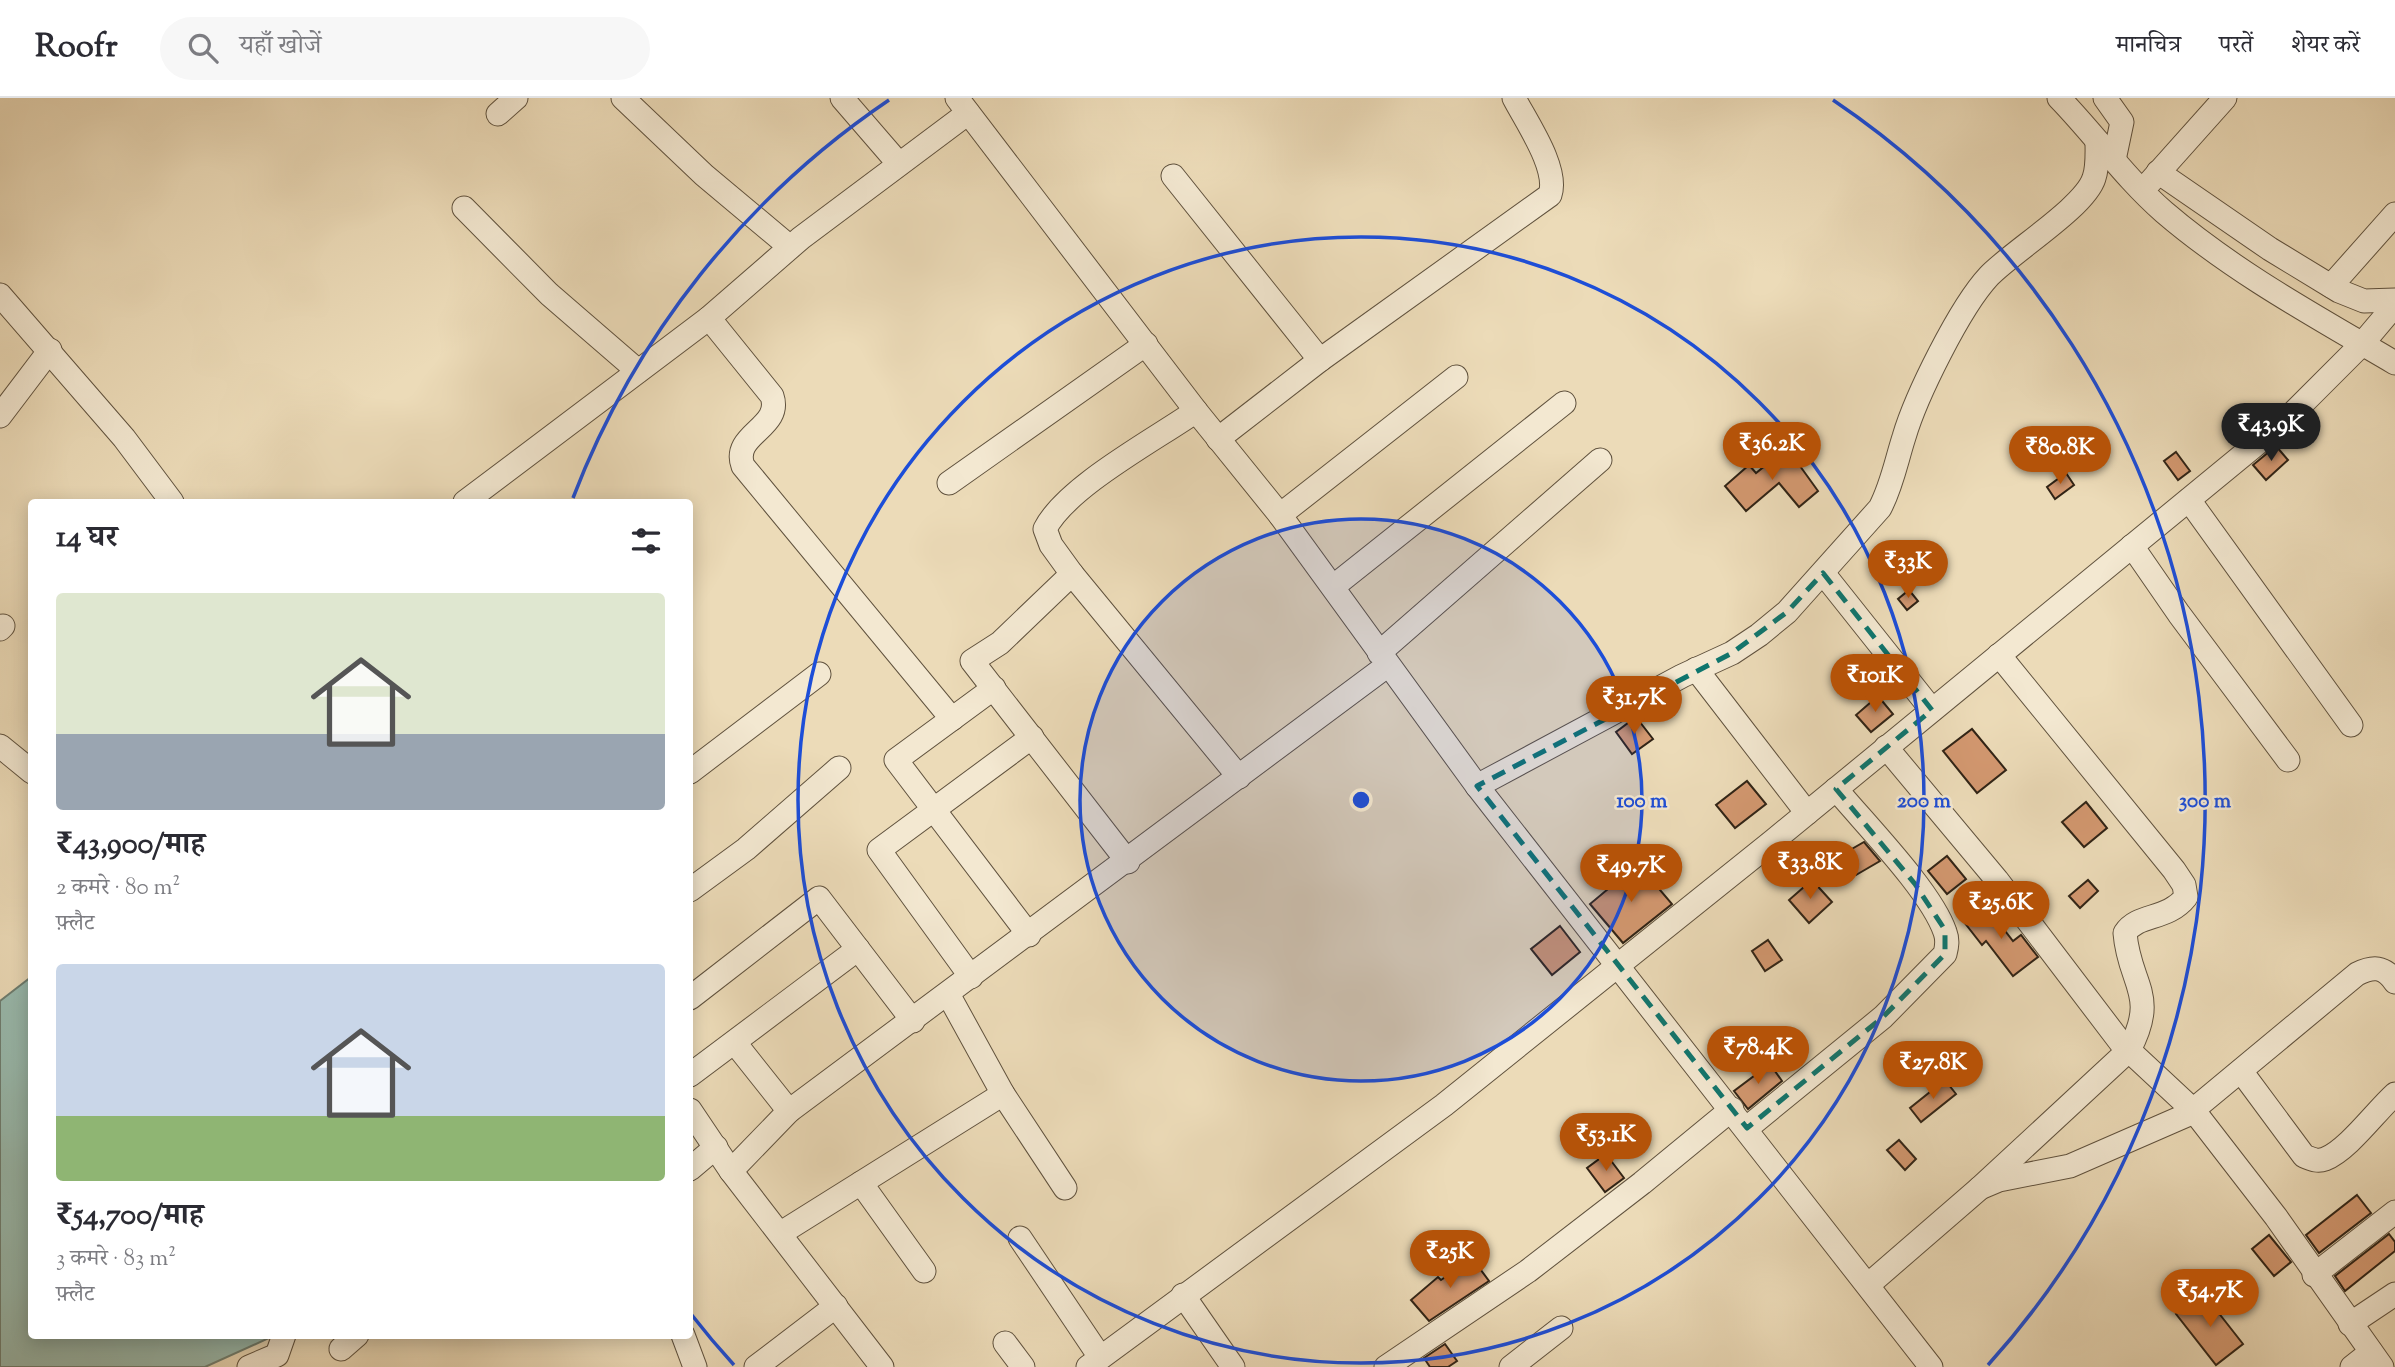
<!DOCTYPE html>
<html lang="hi">
<meta charset="utf-8">
<style>
:root{--surface:#fff;--page:#f7f7f7;--text:#2b2b33;--muted:#7c7c81;--line:#e1e1e2;--accent:#b45309}
body{margin:0;font-family:"Sorts Mill Goudy","Noto Serif Devanagari",serif;background:var(--page);color:var(--text);height:100vh;display:flex;flex-direction:column;font-size:26px;white-space:nowrap}
*{box-sizing:border-box;margin:0}
p{font-size:23px;color:var(--muted)}
.icon{flex:none;width:38px;height:38px;fill:none;stroke:currentColor;stroke-width:2;stroke-linecap:round;stroke-linejoin:round}
.map{position:relative;flex:1;overflow:hidden}
.panel{position:absolute;left:28px;top:401px;width:665px;height:840px;display:flex;flex-direction:column;background:var(--surface);border-radius:7px;box-shadow:0 4px 18px #0003}
.panel>*{flex:none}
.price{position:absolute;translate:-50% -60px;padding:0 16px;border-radius:24px;background:var(--accent);color:#fff;font-size:23px;line-height:46px;filter:drop-shadow(0 2px 4px #0008)}
.price::after{content:'';position:absolute;left:50%;top:42px;width:21px;height:16px;margin-left:-10px;background:inherit;clip-path:polygon(0 0,100% 0,50% 100%)}
.price.on{background:#222;color:#fff}
ul{padding:0;list-style:none}
li{display:grid;align-content:center;gap:14px;height:371px;padding:0 28px}
li span{display:grid;place-items:center;height:217px;border-radius:7px;color:#555}
li>.icon{margin-inline-start:auto}
span .icon{width:126px;height:126px;fill:#fffc;stroke-width:1}
li b{font-size:30px}
h2{display:flex;justify-content:space-between;align-items:center;height:84px;padding:0 28px;font-size:30px}
header{display:flex;align-items:center;gap:42px;box-sizing:border-box;height:98px;padding:0 35px;background:var(--surface);border-bottom:2px solid var(--line)}
header strong{font-size:33px}
nav{display:flex;gap:38px;margin-inline-start:auto;font-size:24px}
.search{width:490px;height:63px;background:var(--page);display:flex;align-items:center;gap:18px;box-sizing:border-box;padding:0 24px;border-radius:38px;color:var(--muted);font-size:26px}
.map>svg:first-child{display:block}
.water{fill:#99bbaf;stroke:#6f7f72;stroke-width:2}
.building{fill:#d39870;stroke:#312416;stroke-width:2}
.lines{fill:none;stroke-linecap:round;stroke-linejoin:round}
.street-casing{stroke:#60523e;stroke-width:25}
.street{stroke:#f3e8d1;stroke-width:23}
.marked{fill:none;stroke:#0f766e;stroke-width:5;stroke-dasharray:14 9;stroke-linejoin:round}
.ring{fill:none;stroke:#1d4ed8;stroke-width:3.5}
.centre{fill:#1d4ed8;stroke:#f3e8d1;stroke-width:3.5}
.ring-label{font-size:21px;text-anchor:middle;font-weight:bold;fill:#1d4ed8;stroke:#f3e8d1;stroke-width:5;stroke-linejoin:round;paint-order:stroke}
</style>
<header>
<strong>Roofr</strong>
<div class="search"><svg class="icon" aria-label="search" viewBox="0 0 24 24"><circle cx="10" cy="10" r="6"/><path d="M15 15l6 6"/></svg>यहाँ खोजें</div>
<nav><a>मानचित्र</a><a>परतें</a><a>शेयर करें</a></nav>
</header>
<div class="map">
<svg width="2395" height="1269" viewBox="0 0 2395 1269">
<rect width="100%" height="100%" fill="#ecdbb8"/>
<filter id="stains"><feTurbulence type="fractalNoise" baseFrequency=".00286" numOctaves="4"/><feColorMatrix values="0 0 0 0 .2 0 0 0 0 .09 0 0 0 0 .02 0 0 0 .5 -.17"/></filter>
<radialGradient id="worn" r=".72"><stop offset=".6" stop-color="#630" stop-opacity="0"/><stop offset="1" stop-color="#630" stop-opacity=".3"/></radialGradient>
<path class="water" d="M 31,879 L 32,1237 L 268,1237 L 269,1240 L 205,1269 L 0,1269 L 0,903 Z"/>
<g class="building">
<path d="M 2276,348 L 2288,362 L 2266,382 L 2253,367 Z"/>
<path d="M 1787,350 L 1818,393 L 1799,409 L 1779,385 L 1746,413 L 1725,388 L 1749,367 L 1756,375 Z"/>
<path d="M 2176,354 L 2190,373 L 2178,382 L 2164,363 Z"/>
<path d="M 2066,375 L 2074,387 L 2055,401 L 2047,389 Z"/>
<path d="M 1909,492 L 1918,503 L 1907,512 L 1898,501 Z"/>
<path d="M 1878,598 L 1893,616 L 1871,634 L 1856,617 Z"/>
<path d="M 1636,619 L 1653,641 L 1632,656 L 1616,634 Z"/>
<path d="M 1972,631 L 2006,672 L 1977,695 L 1943,653 Z"/>
<path d="M 1747,683 L 1766,706 L 1735,730 L 1716,707 Z"/>
<path d="M 2086,704 L 2107,730 L 2084,749 L 2062,724 Z"/>
<path d="M 1864,744 L 1880,763 L 1856,777 L 1843,756 Z"/>
<path d="M 1947,758 L 1966,781 L 1947,796 L 1928,773 Z"/>
<path d="M 1638,766 L 1672,806 L 1623,845 L 1590,806 Z"/>
<path d="M 1812,782 L 1832,804 L 1809,825 L 1789,802 Z"/>
<path d="M 2088,782 L 2098,793 L 2080,810 L 2069,798 Z"/>
<path d="M 1985,807 L 2013,843 L 2021,837 L 2038,859 L 2013,878 L 1986,843 L 1982,847 L 1964,824 Z"/>
<path d="M 1560,828 L 1580,854 L 1552,877 L 1531,851 Z"/>
<path d="M 1768,842 L 1782,862 L 1765,873 L 1752,853 Z"/>
<path d="M 1770,966 L 1782,983 L 1748,1011 L 1734,993 Z"/>
<path d="M 1945,982 L 1956,996 L 1921,1024 L 1910,1010 Z"/>
<path d="M 1899,1042 L 1916,1061 L 1905,1072 L 1887,1052 Z"/>
<path d="M 1606,1056 L 1624,1080 L 1605,1094 L 1587,1070 Z"/>
<path d="M 2357,1097 L 2371,1115 L 2319,1155 L 2306,1137 Z"/>
<path d="M 2389,1136 L 2395,1144 L 2395,1153 L 2345,1193 L 2335,1178 Z"/>
<path d="M 2269,1137 L 2291,1164 L 2274,1178 L 2252,1151 Z"/>
<path d="M 1472,1160 L 1489,1183 L 1429,1223 L 1411,1202 L 1438,1179 L 1441,1182 Z"/>
<path d="M 2203,1195 L 2243,1246 L 2216,1267 L 2176,1216 Z"/>
<path d="M 1445,1246 L 1457,1263 L 1448,1269 L 1430,1269 L 1424,1260 Z"/>
</g>
<g class="lines">
<g class="street-casing">
<g id="street">
<path d="M 623,0 L 704,77 L 790,149"/>
<path d="M 842,0 L 899,66"/>
<path d="M 957,0 L 1196,313 L 1280,417 L 1477,688 L 1931,1269"/>
<path d="M 2059,0 C 2095,37 2125,80 2164,114 C 2234,174 2315,218 2395,265"/>
<path d="M 2105,0 L 2122,24 L 2114,62"/>
<path d="M 498,16 L 516,0"/>
<path d="M 2158,74 L 2270,151 L 2339,193 L 2364,203 L 2395,202"/>
<path d="M 1173,78 L 1320,262"/>
<path d="M 2150,84 L 2225,0"/>
<path d="M 464,110 L 549,196 L 638,273"/>
<path d="M 2331,188 L 2395,116"/>
<path d="M 0,197 L 124,340 L 172,404"/>
<path d="M 709,220 L 772,298 C 783,330 731,336 743,368 L 952,621"/>
<path d="M 1196,313 C 1156,341 1066,389 1045,431 L 1051,447 L 1072,476 L 1239,679"/>
<path d="M 0,318 L 50,252"/>
<path d="M 1218,341 L 1320,262 L 1550,97 C 1559,71 1527,25 1514,0"/>
<path d="M 949,385 L 1146,246"/>
<path d="M 2189,402 L 2351,627"/>
<path d="M 465,404 L 709,220 L 801,140 L 968,15"/>
<path d="M 1280,417 L 1456,279"/>
<path d="M 2132,448 L 2179,516 L 2288,662"/>
<path d="M 1823,475 L 1932,612"/>
<path d="M 1072,476 L 1000,545 L 972,563 L 1128,764"/>
<path d="M 1334,488 L 1564,305"/>
<path d="M 0,531 L 3,528"/>
<path d="M 1379,555 L 1600,362"/>
<path d="M 1696,571 L 1807,715"/>
<path d="M 994,590 L 896,662 L 1029,837"/>
<path d="M 0,648 L 32,674"/>
<path d="M 1886,649 L 1997,782 L 2121,945 L 2194,1013 L 2276,1119 L 2382,1269"/>
<path d="M 690,674 L 819,576"/>
<path d="M 1477,688 L 1682,578 L 1732,555 L 1759,537 L 1787,514 L 1880,410 C 1892,387 1896,364 1904,339 C 1916,298 1960,209 1989,178 C 2013,153 2085,109 2094,80 C 2098,69 2097,55 2097,43"/>
<path d="M 690,792 L 746,751 L 839,670"/>
<path d="M 971,879 L 879,752 L 1032,639"/>
<path d="M 948,896 L 1003,996 L 1065,1090"/>
<path d="M 690,900 L 819,800 L 913,923"/>
<path d="M 735,945 L 789,1013"/>
<path d="M 2241,973 L 2304,1058 C 2312,1061 2317,1064 2325,1061 C 2348,1052 2376,1013 2395,996"/>
<path d="M 690,977 L 858,851"/>
<path d="M 690,1012 L 731,1073 L 882,1269"/>
<path d="M 1747,1030 L 1883,919 L 1945,856 C 1947,848 1948,842 1945,834 C 1931,793 1866,727 1836,691"/>
<path d="M 690,1071 L 716,1049"/>
<path d="M 731,1073 L 789,1013 L 1388,567"/>
<path d="M 861,1085 L 924,1173"/>
<path d="M 1980,1090 L 2129,952 C 2159,896 2129,887 2125,835 C 2138,815 2167,823 2186,799 L 2184,787 L 2174,772 L 1999,557"/>
<path d="M 781,1135 L 1003,996"/>
<path d="M 1020,1140 L 1100,1259"/>
<path d="M 2314,1177 L 2395,1114"/>
<path d="M 1868,1187 L 1980,1090 L 1999,1082 L 2070,1068 L 2187,1017 L 2357,876 C 2373,868 2384,868 2395,884"/>
<path d="M 1183,1197 L 1233,1269"/>
<path d="M 2350,1226 L 2395,1196"/>
<path d="M 683,1237 L 695,1269"/>
<path d="M 1005,1245 L 1023,1269"/>
<path d="M 341,1251 L 357,1237"/>
<path d="M 249,1269 L 277,1257 L 284,1237"/>
<path d="M 756,1269 L 836,1208"/>
<path d="M 1088,1269 L 1444,1007 L 1773,743 L 2287,321 L 2362,246 L 2395,207"/>
<path d="M 1386,1269 L 1528,1173 L 1642,1085 L 1732,1011"/>
<path d="M 1511,1269 L 1561,1230"/>
<path d="M 2352,1269 L 2371,1254"/>
</g>
</g>
<use href="#street" class="street"/>
</g>
<path class="marked" d="M 1823,475 L 1932,612 L 1836,691 L 1915,786 L 1945,832 L 1945,856 L 1883,919 L 1747,1030 L 1477,688 L 1732,555 L 1787,514 Z"/>
<circle cx="1361" cy="702" r="281" fill="#1d4ed8" fill-opacity=".12"/>
<g class="ring">
<circle cx="1361" cy="702" r="281"/>
<circle cx="1361" cy="702" r="563"/>
<path d="M734 1267A844 844 0 0 1 691 1216M573 400A844 844 0 0 1 889 2M1833 2A844 844 0 0 1 1988 1267"/>
</g>
<circle cx="1361" cy="702" r="10" class="centre"/>
<g class="ring-label">
<text x="1642" y="709">100 m</text>
<text x="1924" y="709">200 m</text>
<text x="2205" y="709">300 m</text>
</g>
<rect width="100%" height="100%" filter="url(#stains)"/>
<rect width="100%" height="100%" fill="url(#worn)"/>
</svg>
<b class="price on" style="left:2271px;top:365px">₹43.9K</b>
<b class="price" style="left:1772px;top:384px">₹36.2K</b>
<b class="price" style="left:2060px;top:388px">₹80.8K</b>
<b class="price" style="left:1908px;top:502px">₹33K</b>
<b class="price" style="left:1875px;top:616px">₹101K</b>
<b class="price" style="left:1634px;top:638px">₹31.7K</b>
<b class="price" style="left:1810px;top:803px">₹33.8K</b>
<b class="price" style="left:1631px;top:806px">₹49.7K</b>
<b class="price" style="left:2001px;top:843px">₹25.6K</b>
<b class="price" style="left:1758px;top:988px">₹78.4K</b>
<b class="price" style="left:1933px;top:1003px">₹27.8K</b>
<b class="price" style="left:1606px;top:1075px">₹53.1K</b>
<b class="price" style="left:1450px;top:1192px">₹25K</b>
<b class="price" style="left:2210px;top:1231px">₹54.7K</b>
<section class="panel">
<h2>14 घर<svg class="icon" aria-label="filters" viewBox="0 0 24 24"><path d="M4 7h16M4 17h16"/><circle cx="9" cy="7" r="2"/><circle cx="15" cy="17" r="2"/></svg></h2>
<ul>
<li><span style="background:linear-gradient(#dfe7d0 65%,#9aa5b1 0)"><svg class="icon" aria-label="home" viewBox="0 0 24 24"><path d="M3 11l9-7 9 7M6 9v11h12V9"/></svg></span><div><b>₹43,900/माह</b><p>2 कमरे · 80 m²</p><p>फ़्लैट</p></div></li>
<li><span style="background:linear-gradient(#c9d6e8 70%,#8fb573 0)"><svg class="icon" aria-label="home" viewBox="0 0 24 24"><path d="M3 11l9-7 9 7M6 9v11h12V9"/></svg></span><div><b>₹54,700/माह</b><p>3 कमरे · 83 m²</p><p>फ़्लैट</p></div></li>
</ul>
</section>
</div>
